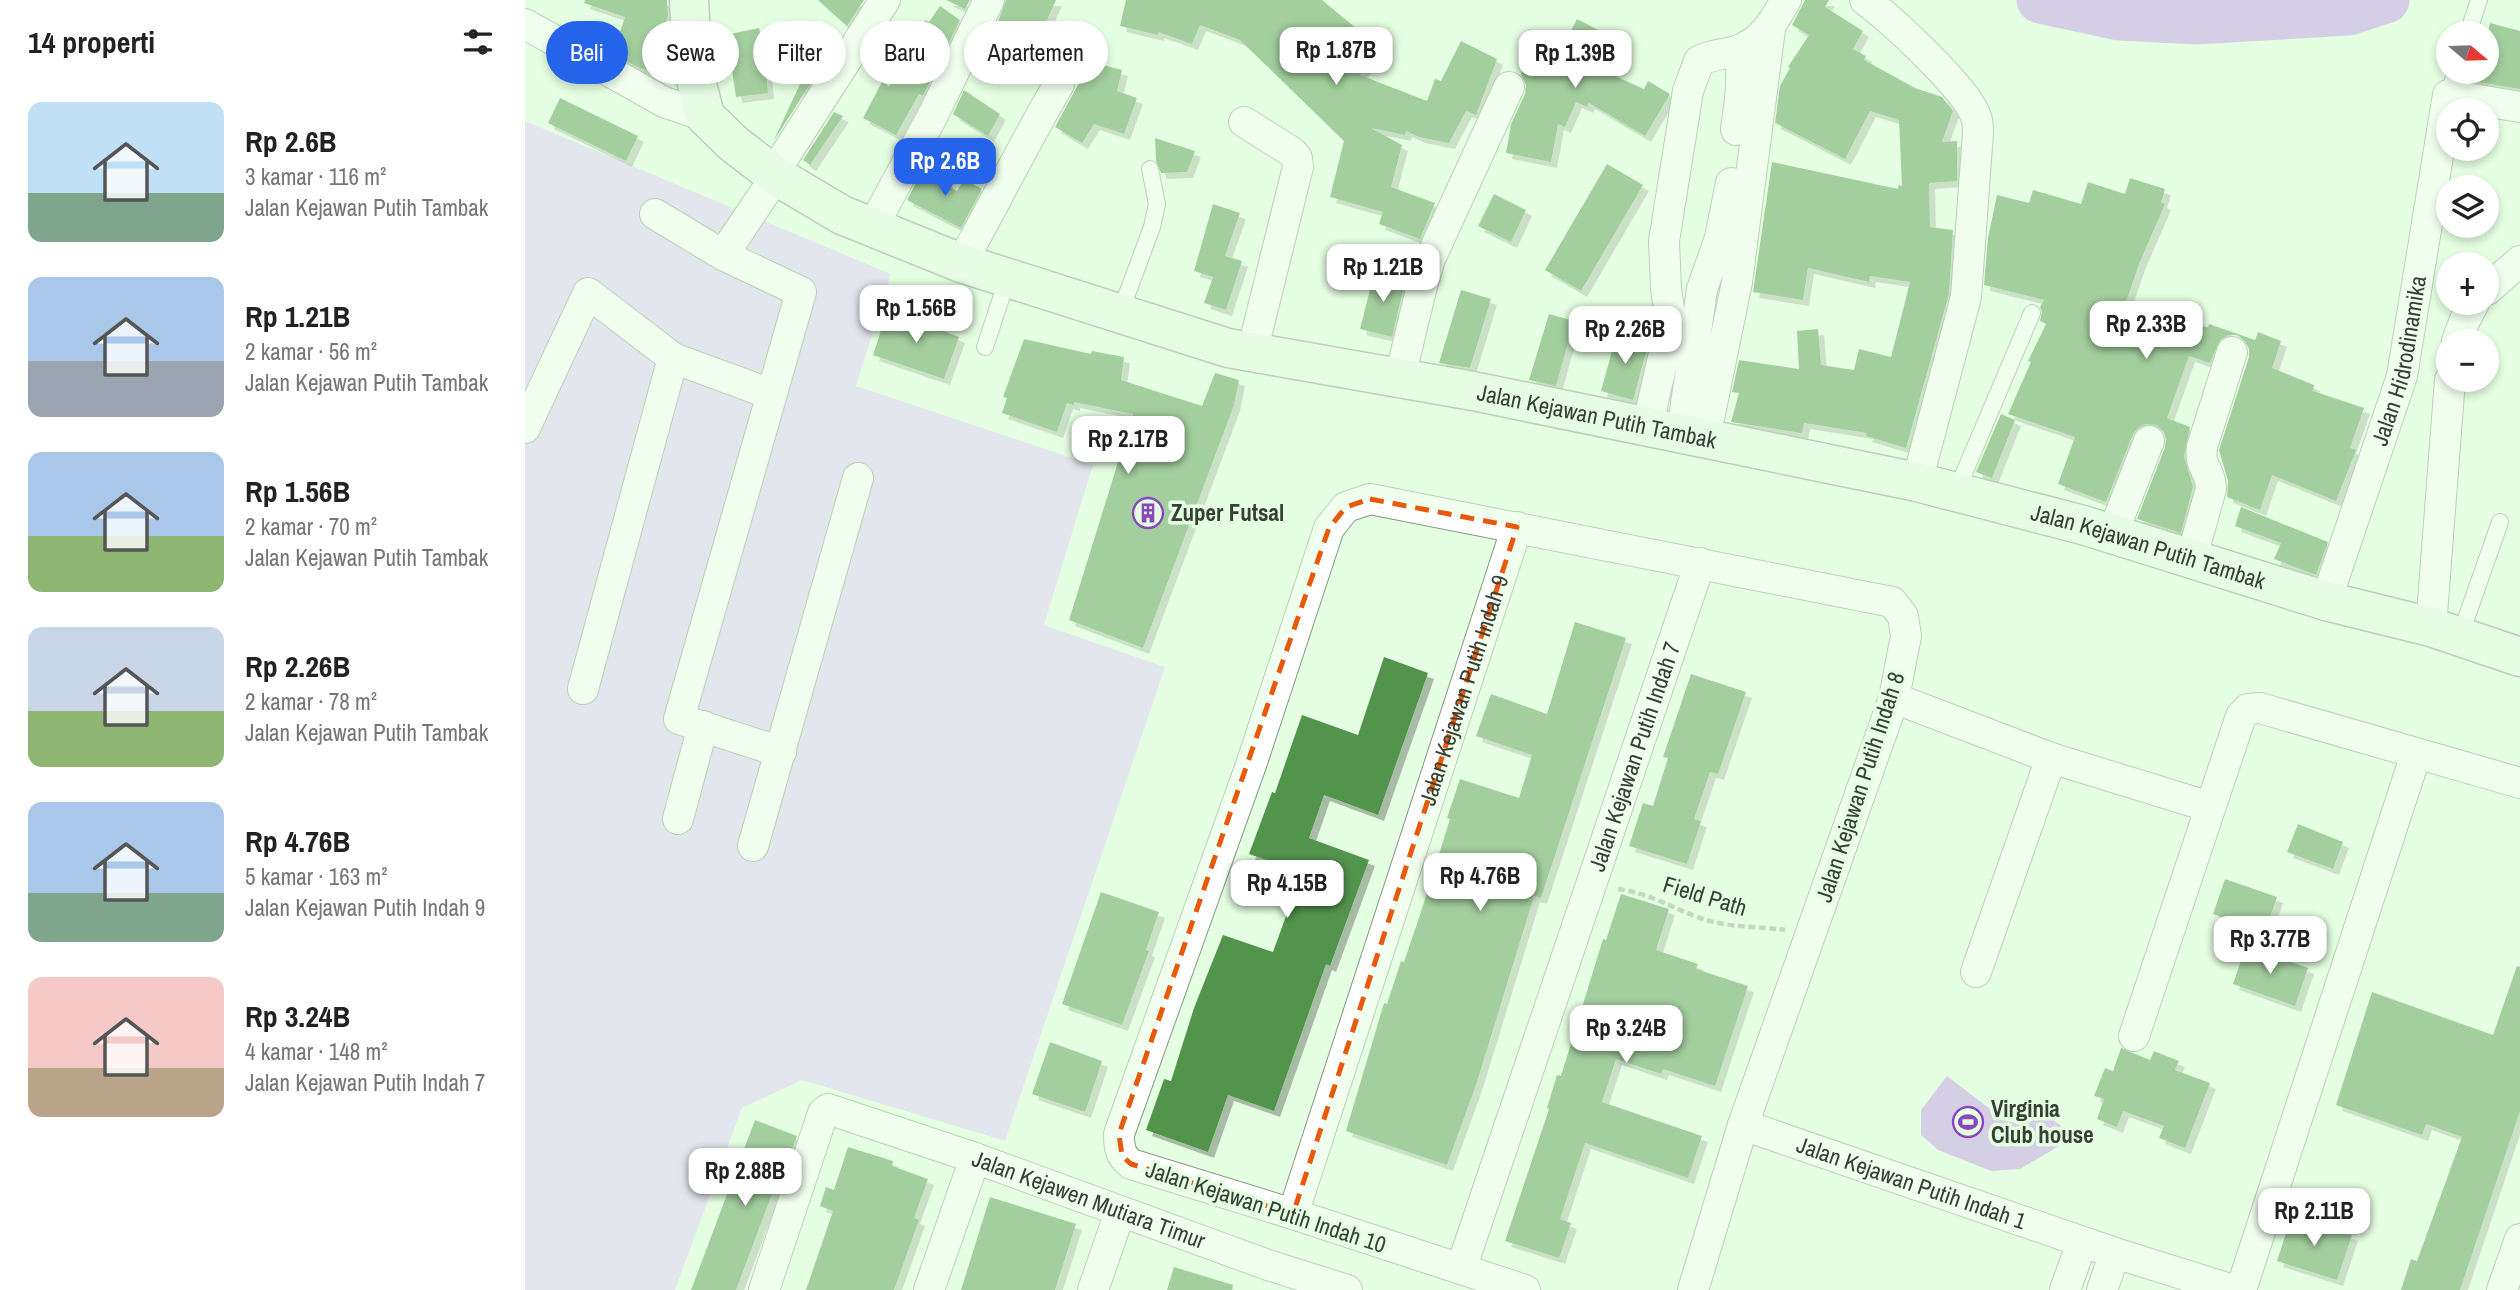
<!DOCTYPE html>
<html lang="id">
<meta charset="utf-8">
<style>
:root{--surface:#fff;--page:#f6f6f6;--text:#222;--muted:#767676;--accent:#2563eb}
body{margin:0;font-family:"Archivo Narrow",sans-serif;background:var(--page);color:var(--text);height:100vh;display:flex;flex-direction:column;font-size:26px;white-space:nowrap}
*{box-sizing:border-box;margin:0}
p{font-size:23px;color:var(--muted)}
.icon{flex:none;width:38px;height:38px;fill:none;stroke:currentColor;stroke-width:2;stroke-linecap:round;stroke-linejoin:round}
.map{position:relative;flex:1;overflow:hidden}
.drawer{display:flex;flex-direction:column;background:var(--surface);width:525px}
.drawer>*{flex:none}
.banner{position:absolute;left:21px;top:21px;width:665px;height:63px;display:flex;gap:14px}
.needle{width:46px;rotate:109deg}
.controls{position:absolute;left:1911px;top:21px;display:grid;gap:14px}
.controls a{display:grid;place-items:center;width:63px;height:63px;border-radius:50%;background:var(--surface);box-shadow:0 4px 10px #0003;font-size:35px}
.price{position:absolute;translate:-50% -60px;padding:0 16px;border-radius:14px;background:#fff;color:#222;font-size:23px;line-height:46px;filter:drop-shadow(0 2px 4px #0008)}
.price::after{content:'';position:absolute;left:50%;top:42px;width:21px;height:16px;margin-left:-10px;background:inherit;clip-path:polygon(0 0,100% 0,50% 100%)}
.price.selected{background:var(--accent);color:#fff}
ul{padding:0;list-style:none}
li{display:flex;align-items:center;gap:21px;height:175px;padding:0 28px}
li span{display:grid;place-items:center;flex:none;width:196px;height:140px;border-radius:14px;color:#555}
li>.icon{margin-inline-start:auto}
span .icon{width:84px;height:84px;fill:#fffc;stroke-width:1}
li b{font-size:30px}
h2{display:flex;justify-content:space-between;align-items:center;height:84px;padding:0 28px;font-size:30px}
.pill{padding:0 24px;border-radius:32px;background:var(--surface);box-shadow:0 4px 10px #0003;font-size:24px;line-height:63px}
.pill.selected{background:var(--accent);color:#fff}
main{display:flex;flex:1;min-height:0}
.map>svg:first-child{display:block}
.green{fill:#e0c8fa}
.water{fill:#bf96e7}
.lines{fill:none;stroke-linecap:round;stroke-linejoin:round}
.river{stroke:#bf96e7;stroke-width:47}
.building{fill:#53944e;filter:url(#shadow)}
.lane-casing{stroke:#829a80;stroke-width:18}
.street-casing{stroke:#829a80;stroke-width:32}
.secondary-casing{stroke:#829a80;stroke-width:41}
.path{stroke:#98ab96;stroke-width:4.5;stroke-dasharray:7 3.5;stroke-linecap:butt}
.lane{stroke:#fff;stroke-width:16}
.street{stroke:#fff;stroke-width:30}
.secondary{stroke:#e7f8e6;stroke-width:38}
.marked{fill:none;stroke:#e8590c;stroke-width:5;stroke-dasharray:14 9;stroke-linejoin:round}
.labels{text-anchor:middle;stroke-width:7;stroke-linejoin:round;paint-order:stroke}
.street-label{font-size:23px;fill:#364035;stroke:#e5ffe2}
.poi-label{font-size:23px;font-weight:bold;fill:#364035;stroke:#e5ffe2;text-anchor:start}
</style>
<main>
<section class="drawer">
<h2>14 properti<svg class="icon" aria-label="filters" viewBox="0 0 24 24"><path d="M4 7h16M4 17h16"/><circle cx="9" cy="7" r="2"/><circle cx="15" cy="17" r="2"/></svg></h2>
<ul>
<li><span style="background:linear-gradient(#bfe0f5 65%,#7fa58c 0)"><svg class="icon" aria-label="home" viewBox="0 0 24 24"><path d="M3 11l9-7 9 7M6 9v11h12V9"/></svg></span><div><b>Rp 2.6B</b><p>3 kamar · 116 m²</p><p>Jalan Kejawan Putih Tambak</p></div></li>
<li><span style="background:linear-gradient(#a9c7e8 60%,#9aa5b1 0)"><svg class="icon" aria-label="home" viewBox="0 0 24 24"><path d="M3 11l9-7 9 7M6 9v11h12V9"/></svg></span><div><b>Rp 1.21B</b><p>2 kamar · 56 m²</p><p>Jalan Kejawan Putih Tambak</p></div></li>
<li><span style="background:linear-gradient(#a9c7e8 60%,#8fb573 0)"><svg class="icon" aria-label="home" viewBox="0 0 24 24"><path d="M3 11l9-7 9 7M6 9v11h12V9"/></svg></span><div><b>Rp 1.56B</b><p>2 kamar · 70 m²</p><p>Jalan Kejawan Putih Tambak</p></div></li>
<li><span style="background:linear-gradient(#c9d6e8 60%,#8fb573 0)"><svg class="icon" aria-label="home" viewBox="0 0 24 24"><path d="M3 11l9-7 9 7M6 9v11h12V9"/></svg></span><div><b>Rp 2.26B</b><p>2 kamar · 78 m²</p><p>Jalan Kejawan Putih Tambak</p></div></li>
<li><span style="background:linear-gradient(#a9c7e8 65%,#7fa58c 0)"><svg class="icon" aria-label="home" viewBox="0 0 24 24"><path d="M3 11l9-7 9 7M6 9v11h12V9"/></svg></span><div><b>Rp 4.76B</b><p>5 kamar · 163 m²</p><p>Jalan Kejawan Putih Indah 9</p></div></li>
<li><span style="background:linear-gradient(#f6c9c9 65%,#b9a48a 0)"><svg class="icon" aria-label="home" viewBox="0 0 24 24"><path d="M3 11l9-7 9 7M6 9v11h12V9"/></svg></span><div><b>Rp 3.24B</b><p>4 kamar · 148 m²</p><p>Jalan Kejawan Putih Indah 7</p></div></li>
</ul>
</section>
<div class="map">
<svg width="1995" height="1290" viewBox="0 0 1995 1290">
<defs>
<filter id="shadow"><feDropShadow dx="6" dy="6" stdDeviation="0" flood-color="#0004"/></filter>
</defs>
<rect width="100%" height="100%" fill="#e5ffe2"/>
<path class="green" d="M 0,121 L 366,274 L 331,386 L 568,465 L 519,625 L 640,667 L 480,1141 L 277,1080 L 217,1108 L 150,1290 L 0,1290 Z"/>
<path class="water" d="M 1422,1076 L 1481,1121 L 1498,1124 L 1522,1115 L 1536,1126 L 1534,1146 L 1495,1169 L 1466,1171 L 1413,1150 L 1396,1135 L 1396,1110 Z"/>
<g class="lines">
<path class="river" d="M 1515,0 L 1594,17 L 1671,21 L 1824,12 L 1861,0"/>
</g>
<g class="building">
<path d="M 60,0 L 142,0 L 143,16 L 139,28 L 144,29 L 145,44 L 134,74 L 110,66 L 88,53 L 100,17 L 59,3 Z"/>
<path d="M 293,0 L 339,0 L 322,26 Z"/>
<path d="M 421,0 L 445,0 L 440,9 Z"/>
<path d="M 481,0 L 531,0 L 512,42 L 472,24 Z"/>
<path d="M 601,0 L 797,0 L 854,47 L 835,75 L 902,101 L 910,79 L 916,81 L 936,41 L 972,59 L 951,115 L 941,111 L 924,143 L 894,137 L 881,131 L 880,135 L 846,128 L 877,145 L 866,187 L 910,203 L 895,239 L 854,224 L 858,212 L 805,197 L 819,141 L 715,40 L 675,25 L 667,44 L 633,32 L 633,35 L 595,26 Z"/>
<path d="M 1280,0 L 1304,0 L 1300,7 L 1338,31 L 1328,49 L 1341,56 L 1339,60 L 1390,88 L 1417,97 L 1428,111 L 1417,142 L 1432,141 L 1432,181 L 1404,183 L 1405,227 L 1428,230 L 1424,294 L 1381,448 L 1341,436 L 1342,433 L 1279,423 L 1277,433 L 1206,422 L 1214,393 L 1207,392 L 1214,360 L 1274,369 L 1272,331 L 1293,329 L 1296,365 L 1329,370 L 1334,349 L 1366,357 L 1385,282 L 1345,276 L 1344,282 L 1283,268 L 1278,300 L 1228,292 L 1247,162 L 1373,189 L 1374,185 L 1377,186 L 1374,120 L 1345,111 L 1320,159 L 1250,123 L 1255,86 L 1265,68 L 1263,67 L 1284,35 L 1267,25 Z"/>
<path d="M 415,6 L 435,20 L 398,96 L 394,94 L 371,135 L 338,118 L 357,82 L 364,86 L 400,20 L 404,22 Z"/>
<path d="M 1052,19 L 1096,42 L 1081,72 L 1119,89 L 1123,81 L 1145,94 L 1120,136 L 1064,103 L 1062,107 L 1051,102 L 1040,127 L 1033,124 L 1026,162 L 981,153 L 986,124 L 1000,94 L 1001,85 L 996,75 L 1004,29 L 1039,45 Z"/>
<path d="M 1965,23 L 1995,31 L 1995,89 L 1939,80 L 1941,72 L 1962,72 L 1962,35 Z"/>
<path d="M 234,28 L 239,49 L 243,93 L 211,97 L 205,56 L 200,58 L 195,36 Z"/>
<path d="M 298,39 L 309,47 L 248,142 L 288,56 L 285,54 Z"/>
<path d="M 549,57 L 597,70 L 592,91 L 612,98 L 599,134 L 569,124 L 557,143 L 530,127 L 554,83 L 545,71 Z"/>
<path d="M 439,90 L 475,114 L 463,136 L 428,114 Z"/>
<path d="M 35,98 L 113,136 L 101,161 L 23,123 Z"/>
<path d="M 309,112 L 318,116 L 285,165 L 278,160 Z"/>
<path d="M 630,138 L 670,151 L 662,172 L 636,173 L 631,161 Z"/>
<path d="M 1082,164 L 1118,185 L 1056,291 L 1020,270 Z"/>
<path d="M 398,170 L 432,191 L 439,179 L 457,189 L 436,228 L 382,200 Z"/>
<path d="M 1605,178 L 1640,189 L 1636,202 L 1640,204 L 1614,264 L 1598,311 L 1630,329 L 1632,326 L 1646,335 L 1648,322 L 1683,327 L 1684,324 L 1730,340 L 1733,332 L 1756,341 L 1747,368 L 1789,385 L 1788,391 L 1839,408 L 1825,448 L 1831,450 L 1811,501 L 1747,475 L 1735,510 L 1702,497 L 1703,481 L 1694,450 L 1724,357 L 1724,349 L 1720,341 L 1712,335 L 1703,335 L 1695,340 L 1685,363 L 1664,356 L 1642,418 L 1665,427 L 1659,456 L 1668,487 L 1656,533 L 1612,519 L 1640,447 L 1641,439 L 1638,431 L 1631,425 L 1621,424 L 1614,427 L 1608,434 L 1581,502 L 1533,484 L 1550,437 L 1483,414 L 1506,362 L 1503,361 L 1521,324 L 1515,321 L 1517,312 L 1515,307 L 1519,300 L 1459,285 L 1463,238 L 1472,195 L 1504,203 L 1508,190 L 1556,204 L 1563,182 L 1600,194 Z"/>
<path d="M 969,194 L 1001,210 L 986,242 L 953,226 Z"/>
<path d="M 688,204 L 715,213 L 700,256 L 717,261 L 701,310 L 679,303 L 688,277 L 669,271 Z"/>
<path d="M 850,270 L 881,278 L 867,337 L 835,329 Z"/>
<path d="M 936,290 L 966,299 L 945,368 L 914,363 Z"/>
<path d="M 363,309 L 434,337 L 419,379 L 348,355 Z"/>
<path d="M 1024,314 L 1049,321 L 1031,386 L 1004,380 Z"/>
<path d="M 1092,333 L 1124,341 L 1108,400 L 1076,391 Z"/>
<path d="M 499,339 L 566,354 L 567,351 L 599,357 L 596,380 L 677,406 L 690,373 L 714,380 L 709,405 L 618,648 L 544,620 L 608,414 L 549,402 L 549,405 L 542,403 L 532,432 L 477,413 L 482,398 L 478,397 Z"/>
<path d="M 1476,414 L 1490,420 L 1467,478 L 1451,472 Z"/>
<path d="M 1716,507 L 1803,542 L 1791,575 L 1749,559 L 1756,543 L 1710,526 Z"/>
<path d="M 1050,622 L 1101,638 L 1016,898 L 1009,896 L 952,1082 L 922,1165 L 821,1131 L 859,1003 L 862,1004 L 876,961 L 879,962 L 895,915 L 925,819 L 922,818 L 935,779 L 994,798 L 1007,755 L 951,736 L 966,694 L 1022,714 Z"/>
<path d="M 859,657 L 903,673 L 853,815 L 799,795 L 784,838 L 844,860 L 805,966 L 801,964 L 749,1111 L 703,1095 L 683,1152 L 621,1130 L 639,1079 L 646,1081 L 669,1008 L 698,935 L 748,952 L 777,872 L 724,854 L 747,792 L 750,793 L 777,715 L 833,735 Z"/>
<path d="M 1166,674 L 1221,692 L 1193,774 L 1185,772 L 1169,819 L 1176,821 L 1162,864 L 1104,846 L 1118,803 L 1128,806 L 1143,758 L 1138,757 Z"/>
<path d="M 1773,824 L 1818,842 L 1808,869 L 1762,852 Z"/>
<path d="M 1700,879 L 1752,897 L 1740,932 L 1688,914 Z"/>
<path d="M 576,892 L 634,912 L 621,950 L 624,951 L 597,1025 L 537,1004 Z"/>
<path d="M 1096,894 L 1144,909 L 1131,950 L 1173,964 L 1171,969 L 1223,986 L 1190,1086 L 1138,1069 L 1136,1074 L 1091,1059 L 1077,1102 L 1177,1136 L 1163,1178 L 1060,1143 L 1035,1219 L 1046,1223 L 1034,1258 L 980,1241 L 1024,1109 L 1022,1108 L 1032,1075 L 1036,1076 L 1078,939 L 1081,940 Z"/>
<path d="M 1721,946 L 1783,968 L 1770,1006 L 1708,984 Z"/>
<path d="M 1992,966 L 1995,967 L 1995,1111 L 1935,1290 L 1876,1290 L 1886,1259 L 1892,1261 L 1937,1137 L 1901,1124 L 1897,1135 L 1811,1105 L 1847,992 L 1968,1035 Z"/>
<path d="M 525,1042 L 577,1061 L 560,1112 L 507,1094 Z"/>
<path d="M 1596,1048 L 1625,1060 L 1629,1051 L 1654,1061 L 1650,1070 L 1685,1083 L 1660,1148 L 1634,1138 L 1639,1126 L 1598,1111 L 1592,1127 L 1572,1119 L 1579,1099 L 1569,1096 L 1580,1068 L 1588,1071 Z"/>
<path d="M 230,1120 L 272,1136 L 259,1171 L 250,1195 L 247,1194 L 211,1290 L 166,1290 Z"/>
<path d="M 323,1147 L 368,1161 L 367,1166 L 403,1179 L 389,1218 L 394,1220 L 369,1290 L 281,1290 L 308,1211 L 295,1206 L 301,1187 L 309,1190 Z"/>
<path d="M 465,1197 L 551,1224 L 530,1290 L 436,1290 Z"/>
<path d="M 1767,1215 L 1827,1235 L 1812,1280 L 1752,1261 Z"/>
<path d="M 649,1267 L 708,1285 L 707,1290 L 642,1290 Z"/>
</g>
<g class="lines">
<g class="lane-casing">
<g id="lane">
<path d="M 1943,33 L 1954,0"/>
<path d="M 1923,95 L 1931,72"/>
<path d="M 595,313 L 627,227 L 632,204 L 625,169"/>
<path d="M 460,347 L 483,277"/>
<path d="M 1431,492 L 1507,313"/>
<path d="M 1935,636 L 1975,522"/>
</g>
</g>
<g class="street-casing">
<g id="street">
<path d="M 1340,0 C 1365,18 1443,90 1451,117 C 1453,122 1453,128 1453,133 L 1441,297 L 1392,482"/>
<path d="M 0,24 L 139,102 L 180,116"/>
<path d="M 719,122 L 767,152 L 772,158 L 773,167 L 727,352"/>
<path d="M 1211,130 C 1214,104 1220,76 1213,51"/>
<path d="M 248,174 L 360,0"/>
<path d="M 130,214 L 198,255 L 251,176"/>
<path d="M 347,228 L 408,115 L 464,0"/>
<path d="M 198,255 L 276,292 L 154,719 L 256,752"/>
<path d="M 436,263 C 470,204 499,143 534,84"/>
<path d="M 1962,290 L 1995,261"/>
<path d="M 1932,341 L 1939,322 L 1949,303"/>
<path d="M 875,377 L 897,286 L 905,259 L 984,87"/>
<path d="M 0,428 L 63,293 L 148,358 L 246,394"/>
<path d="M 1122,428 L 1143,336 L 1145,315 L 1141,289 L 1139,241 L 1163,91 L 1174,61 C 1187,54 1198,55 1211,51 C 1237,43 1249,21 1261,0"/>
<path d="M 1157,433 L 1177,289 L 1195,238 L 1206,183"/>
<path d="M 1180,438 L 1212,282 L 1245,29"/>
<path d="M 1587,535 L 1624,441"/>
<path d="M 1666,560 L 1686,489 C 1686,469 1674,469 1677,447 L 1707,352"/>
<path id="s1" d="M 1801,601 L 1877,376 L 1923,95 L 1995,107"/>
<path d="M 1906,627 L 1925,380"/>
<path d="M 58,689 L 148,358"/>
<path d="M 1369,698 L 1526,758 L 1685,807"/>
<path d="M 153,819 L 178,726"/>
<path d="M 228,846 L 333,478"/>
<path d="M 1451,972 L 1526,758"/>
<path d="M 1609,1036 L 1716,716 L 1723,709 L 1735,708 L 1995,783"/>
<path id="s2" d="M 1218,1125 L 1590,1253 L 1708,1290"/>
<path id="s3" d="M 768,1214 L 992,527"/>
<path id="s4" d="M 936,1269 L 1175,563"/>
<path id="s5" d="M 239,1290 L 298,1113 L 303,1109 L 450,1158 L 743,1265 L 822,1290"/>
<path d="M 404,1290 L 450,1158"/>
<path d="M 568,1290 L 595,1212"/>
<path d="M 1000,1290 L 768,1214 L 606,1164 C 595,1156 594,1147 594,1134 L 727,762 L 804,528 L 821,507 L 845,499 L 1367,602 L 1378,616 L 1381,636 L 1369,698 L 1218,1125 L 1168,1290"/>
<path d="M 1540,1290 L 1557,1242"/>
<path d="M 1577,1290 L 1590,1253"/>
<path d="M 1716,1290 L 1891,754"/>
<path d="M 1977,1290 L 1995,1239"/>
</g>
</g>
<g class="secondary-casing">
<g id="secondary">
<path id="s6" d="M 164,0 L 168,68 L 180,116 L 209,144 L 248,174 L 317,215 L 436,263 L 703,348 L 948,391 L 1392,482 L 1558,525 L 1801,601 L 1906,627 L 1995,657"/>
</g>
</g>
<path class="path" d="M 1093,889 C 1124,893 1149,909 1178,919 C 1205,928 1232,926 1260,930"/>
<use href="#lane" class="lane"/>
<use href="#street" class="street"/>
<use href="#secondary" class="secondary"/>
</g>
<path d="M0 0H1995V1290H0ZM 845,499 L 992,527 L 768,1214 L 606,1164 L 597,1156 L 594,1134 L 804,528 L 821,507 Z" fill="#e5ffe2" fill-opacity=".55" fill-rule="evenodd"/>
<path class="marked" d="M 845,499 L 992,527 L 768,1214 L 606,1164 L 597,1156 L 594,1134 L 804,528 L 821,507 Z"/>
<defs>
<g id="building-ring" transform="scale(1.575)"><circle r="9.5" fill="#e5ffe2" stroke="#8847bc" stroke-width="1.5"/><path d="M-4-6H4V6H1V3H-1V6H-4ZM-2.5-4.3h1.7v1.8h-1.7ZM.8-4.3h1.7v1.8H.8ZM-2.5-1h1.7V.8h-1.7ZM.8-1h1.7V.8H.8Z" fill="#8847bc"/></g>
<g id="stadium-ring" transform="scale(1.575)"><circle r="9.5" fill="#e5ffe2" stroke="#8847bc" stroke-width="1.5"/><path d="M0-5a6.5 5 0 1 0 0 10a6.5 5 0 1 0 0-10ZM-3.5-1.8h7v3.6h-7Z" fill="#8847bc"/></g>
</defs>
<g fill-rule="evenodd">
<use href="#building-ring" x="623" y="513"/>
<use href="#stadium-ring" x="1443" y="1122"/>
</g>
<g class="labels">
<g class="street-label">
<text dy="8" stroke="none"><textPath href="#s1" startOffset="252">Jalan Hidrodinamika</textPath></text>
<text dy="8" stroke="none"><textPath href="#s6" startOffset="1071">Jalan Kejawan Putih Tambak</textPath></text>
<text dy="8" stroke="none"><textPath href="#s6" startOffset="1638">Jalan Kejawan Putih Tambak</textPath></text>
<text dy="8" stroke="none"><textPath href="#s3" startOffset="551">Jalan Kejawan Putih Indah 9</textPath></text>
<text dy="8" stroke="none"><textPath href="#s4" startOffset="541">Jalan Kejawan Putih Indah 7</textPath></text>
<text transform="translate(1335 787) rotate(-72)" y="8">Jalan Kejawan Putih Indah 8</text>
<text transform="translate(1180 896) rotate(17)" y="8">Field Path</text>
<text dy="8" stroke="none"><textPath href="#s2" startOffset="178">Jalan Kejawan Putih Indah 1</textPath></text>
<text dy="8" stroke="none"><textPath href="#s5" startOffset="469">Jalan Kejawen Mutiara Timur</textPath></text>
<text transform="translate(741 1207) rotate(18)" y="8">Jalan Kejawan Putih Indah 10</text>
</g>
<g class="poi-label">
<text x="646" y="521">Zuper Futsal</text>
<text x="1466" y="1117">Virginia<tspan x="1466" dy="26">Club house</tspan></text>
</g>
</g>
</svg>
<div class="controls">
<a><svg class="needle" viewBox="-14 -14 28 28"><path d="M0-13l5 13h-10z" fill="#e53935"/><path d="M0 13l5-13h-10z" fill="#767676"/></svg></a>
<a><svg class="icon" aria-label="locate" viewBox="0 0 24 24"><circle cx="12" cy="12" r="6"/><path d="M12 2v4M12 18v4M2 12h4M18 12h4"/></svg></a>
<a><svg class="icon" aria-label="layers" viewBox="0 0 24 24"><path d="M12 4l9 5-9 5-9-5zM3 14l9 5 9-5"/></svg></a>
<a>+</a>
<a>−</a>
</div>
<b class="price" style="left:811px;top:87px">Rp 1.87B</b>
<b class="price" style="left:1050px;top:90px">Rp 1.39B</b>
<b class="price selected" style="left:420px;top:198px">Rp 2.6B</b>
<b class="price" style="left:858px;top:304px">Rp 1.21B</b>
<b class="price" style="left:391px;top:345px">Rp 1.56B</b>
<b class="price" style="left:1621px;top:361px">Rp 2.33B</b>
<b class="price" style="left:1100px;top:366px">Rp 2.26B</b>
<b class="price" style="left:603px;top:476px">Rp 2.17B</b>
<b class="price" style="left:955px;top:913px">Rp 4.76B</b>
<b class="price" style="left:762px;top:920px">Rp 4.15B</b>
<b class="price" style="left:1745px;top:976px">Rp 3.77B</b>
<b class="price" style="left:1101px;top:1065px">Rp 3.24B</b>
<b class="price" style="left:220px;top:1208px">Rp 2.88B</b>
<b class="price" style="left:1789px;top:1248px">Rp 2.11B</b>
<div class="banner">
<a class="pill selected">Beli</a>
<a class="pill">Sewa</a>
<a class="pill">Filter</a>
<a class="pill">Baru</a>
<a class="pill">Apartemen</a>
</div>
</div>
</main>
